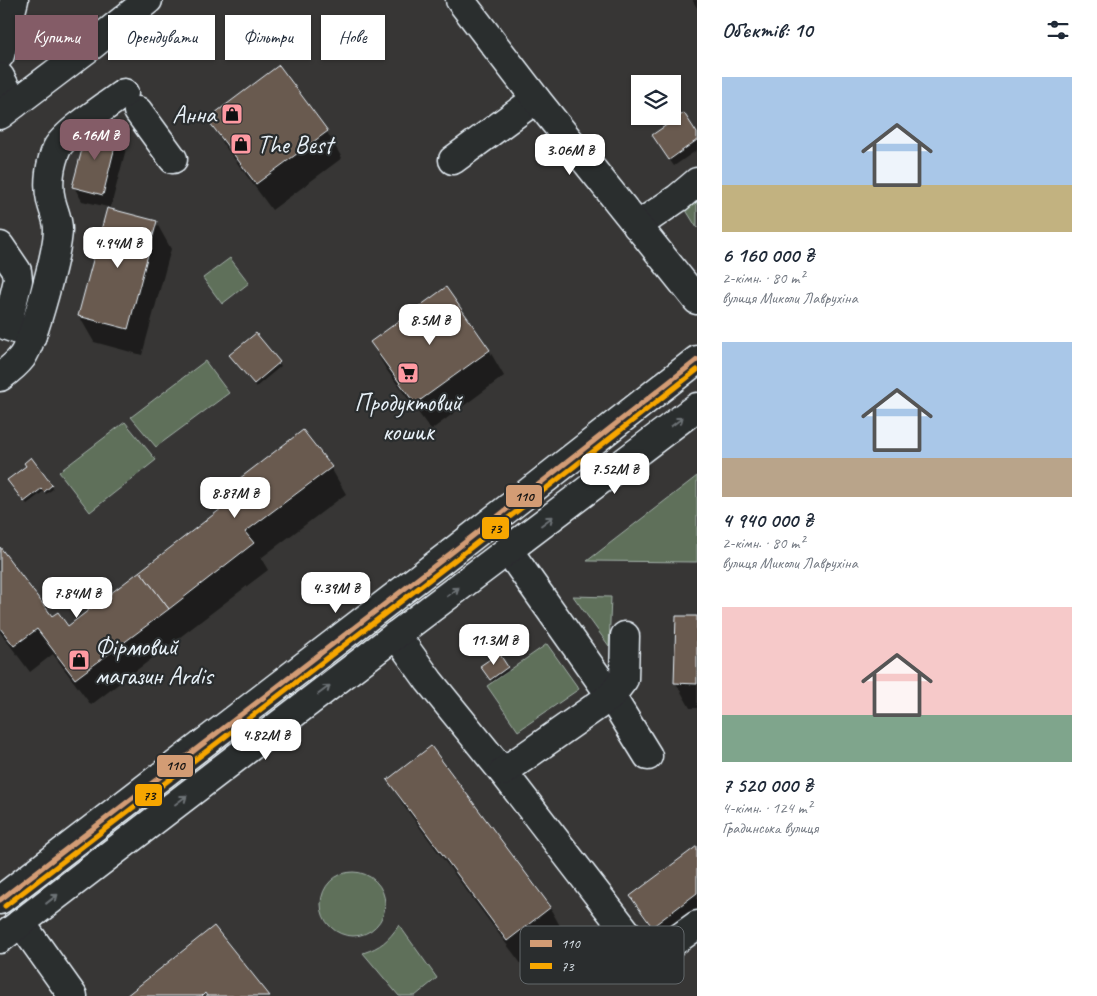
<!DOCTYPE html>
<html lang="uk">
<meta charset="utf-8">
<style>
:root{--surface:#fff;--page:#f2f2f3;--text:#1f2937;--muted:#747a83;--accent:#845c67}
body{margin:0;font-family:Caveat,sans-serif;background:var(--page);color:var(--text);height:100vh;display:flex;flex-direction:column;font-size:19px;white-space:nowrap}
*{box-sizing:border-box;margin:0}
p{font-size:16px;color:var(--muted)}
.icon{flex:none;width:28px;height:28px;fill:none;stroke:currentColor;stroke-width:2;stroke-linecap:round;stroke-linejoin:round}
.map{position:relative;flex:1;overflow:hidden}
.details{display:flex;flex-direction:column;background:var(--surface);width:400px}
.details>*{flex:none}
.top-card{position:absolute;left:15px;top:15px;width:475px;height:45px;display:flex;gap:10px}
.fabs{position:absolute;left:631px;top:75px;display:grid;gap:10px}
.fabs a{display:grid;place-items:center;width:50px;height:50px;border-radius:0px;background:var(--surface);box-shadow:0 1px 4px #0004;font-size:25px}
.price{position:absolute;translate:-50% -42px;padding:0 11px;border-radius:10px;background:#fff;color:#222;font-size:16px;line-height:32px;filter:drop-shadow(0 1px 2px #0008)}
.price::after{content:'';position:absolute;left:50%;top:30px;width:15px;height:11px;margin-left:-8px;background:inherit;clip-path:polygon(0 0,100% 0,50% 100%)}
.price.selected{background:var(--accent);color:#fff}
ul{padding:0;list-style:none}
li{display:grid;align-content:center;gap:10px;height:265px;padding:0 25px}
li span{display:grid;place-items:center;height:155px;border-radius:0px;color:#555}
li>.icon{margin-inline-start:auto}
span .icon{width:90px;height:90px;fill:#fffc;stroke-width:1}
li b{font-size:21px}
h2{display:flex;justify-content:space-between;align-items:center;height:60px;padding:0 25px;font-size:21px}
.pill{padding:0 18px;border-radius:0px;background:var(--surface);box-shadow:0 1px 4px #0004;font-size:18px;line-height:45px}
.pill.selected{background:var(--accent);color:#fff}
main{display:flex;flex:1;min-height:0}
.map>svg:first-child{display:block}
.green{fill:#5e705a;stroke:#a3b0a9}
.shadow{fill:#0007}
.building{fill:#695a50;stroke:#e8f1f8}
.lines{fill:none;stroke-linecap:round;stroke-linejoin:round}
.minor-casing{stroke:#e8f1f8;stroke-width:31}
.major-casing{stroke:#e8f1f8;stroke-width:31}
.minor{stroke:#2a2d2e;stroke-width:28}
.major{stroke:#2a2d2e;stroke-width:28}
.bus-1-casing{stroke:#2a2d2e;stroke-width:9}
.bus-2-casing{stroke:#2a2d2e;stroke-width:9}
.bus-1{stroke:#d39c74;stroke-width:5}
.bus-2{stroke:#f7a600;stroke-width:5}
.oneway{stroke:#6c7275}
.labels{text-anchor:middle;stroke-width:4.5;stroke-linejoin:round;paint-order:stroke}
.poi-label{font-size:25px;fill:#e8f1f8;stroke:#2a2d2e;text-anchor:start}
.key{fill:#2a2d2e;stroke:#63686b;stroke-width:1}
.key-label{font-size:14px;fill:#e8f1f8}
.line-badge{stroke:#2a2d2e;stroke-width:2}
.pale-badge-label{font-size:14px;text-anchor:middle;font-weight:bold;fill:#111}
</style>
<main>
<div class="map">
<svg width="697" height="996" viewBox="0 0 697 996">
<rect width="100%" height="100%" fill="#373635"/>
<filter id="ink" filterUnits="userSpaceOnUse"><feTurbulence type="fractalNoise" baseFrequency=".02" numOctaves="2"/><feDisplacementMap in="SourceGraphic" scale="10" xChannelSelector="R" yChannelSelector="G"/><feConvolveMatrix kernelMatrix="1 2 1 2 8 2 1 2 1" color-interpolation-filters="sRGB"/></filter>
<g filter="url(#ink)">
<g class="green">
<path d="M 697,197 L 697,228 L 684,207 Z"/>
<path d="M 230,258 L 249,283 L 222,304 L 203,278 Z"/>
<path d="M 205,361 L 229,393 L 156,447 L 131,417 Z"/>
<path d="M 125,422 L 156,460 L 90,512 L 59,472 Z"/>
<path d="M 697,476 L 697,562 L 587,561 Z"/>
<path d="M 573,596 L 611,597 L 609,646 Z"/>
<path d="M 547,644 L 579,689 L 518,731 L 487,686 Z"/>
<circle cx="353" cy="904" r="32"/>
<path d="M 399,925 L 437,978 L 415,996 L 399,996 L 363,953 C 381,947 388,941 399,925 Z"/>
</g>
<g class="shadow">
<path d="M 693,0 L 697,0 L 697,8 L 693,1 Z"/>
<path d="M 209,119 L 327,132 L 342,158 L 272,210 L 224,145 Z"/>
<path d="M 118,135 L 126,149 L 110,210 L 156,222 L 171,249 L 142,355 L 94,342 L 79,316 L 108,207 L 82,201 L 74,187 Z"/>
<path d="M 697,135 L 697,150 L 674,166 L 657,142 Z"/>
<path d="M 256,335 L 281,366 L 256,387 L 233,359 Z"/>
<path d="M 371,343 L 489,350 L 504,376 L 431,430 L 386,369 Z"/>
<path d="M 30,459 L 53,489 L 46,494 L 44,491 L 27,504 L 11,484 L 27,466 Z"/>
<path d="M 331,468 L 346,494 L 261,558 L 268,570 L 91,705 L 53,654 L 30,672 L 0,632 L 0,549 L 52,618 L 67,628 L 226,507 L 220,495 Z"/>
<path d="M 697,618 L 697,708 L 690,708 L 676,683 Z"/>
<path d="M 498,655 L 509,671 L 492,682 L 482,667 Z"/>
<path d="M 431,748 L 550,908 L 564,933 L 522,965 L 403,805 L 389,780 Z"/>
<path d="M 697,847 L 697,926 L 667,949 L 645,919 L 631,896 Z"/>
</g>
<g class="building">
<path d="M 279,65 L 328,131 L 256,184 L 207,119 Z"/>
<path d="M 684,113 L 697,133 L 697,140 L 669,160 L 652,135 Z"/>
<path d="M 88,127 L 118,134 L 103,195 L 72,187 Z"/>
<path d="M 107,208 L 157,221 L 128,329 L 78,316 Z"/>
<path d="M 446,287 L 490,350 L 415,404 L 370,342 Z"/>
<path d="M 256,333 L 280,362 L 254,384 L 229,355 Z"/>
<path d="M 303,430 L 332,467 L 245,532 L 254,543 L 169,609 L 140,571 L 226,505 L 218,495 Z"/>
<path d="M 31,457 L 52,485 L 44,492 L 41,489 L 24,502 L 7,480 L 26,466 L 24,463 Z"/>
<path d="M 0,547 L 52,616 L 58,612 L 68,626 L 140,571 L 169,609 L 75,679 L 37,629 L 14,646 L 0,628 Z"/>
<path d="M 676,616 L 697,616 L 697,684 L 674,683 Z"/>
<path d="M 499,653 L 508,667 L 490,680 L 480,666 Z"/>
<path d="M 431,746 L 551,907 L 507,941 L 387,780 Z"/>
<path d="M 697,846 L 697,893 L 652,927 L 630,896 Z"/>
<path d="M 214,926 L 270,996 L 207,996 L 205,993 L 202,996 L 126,996 Z"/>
</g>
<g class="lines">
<g class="minor-casing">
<g id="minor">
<path d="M 0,55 L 14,0"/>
<path d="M 0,77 L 14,104"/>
<path d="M 138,111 L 173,159"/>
<path d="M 0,115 L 91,46 L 148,0"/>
<path d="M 453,160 L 536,99"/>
<path d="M 637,226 L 678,198 L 697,182"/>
<path d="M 0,246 L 17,271 L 18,280 L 7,326 L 32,335"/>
<path d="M 0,377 C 8,371 16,365 22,357 C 34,340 58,250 58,229 C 58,219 53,210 51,200 C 47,184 50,163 57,148 C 65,133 109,104 124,93"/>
<path d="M 508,550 L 611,696 L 648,756"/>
<path d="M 396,635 L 429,681 L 503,772 L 641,951 L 648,954 L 656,953 L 665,948 L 697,925"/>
<path d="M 503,772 L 611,696 L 624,679 L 625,636"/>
<path d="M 0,900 L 455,550 L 697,360"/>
<path d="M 21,923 L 73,996"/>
<path d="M 0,939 L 396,635 L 697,407"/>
</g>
</g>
<g class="major-casing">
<path id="major" d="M 460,0 L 536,99 L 697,300"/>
</g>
<use href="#minor" class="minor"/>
<use href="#major" class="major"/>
<g class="bus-1-casing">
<path id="bus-1" d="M 0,900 L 455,550 L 697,360"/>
</g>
<g class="bus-2-casing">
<path id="bus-2" d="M 5,906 L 460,556 L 697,370"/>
</g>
<use href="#bus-1" class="bus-1"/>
<use href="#bus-2" class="bus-2"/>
</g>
<defs><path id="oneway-shaft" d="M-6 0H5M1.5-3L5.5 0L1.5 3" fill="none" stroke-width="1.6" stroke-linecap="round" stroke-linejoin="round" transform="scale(1.25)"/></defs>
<g class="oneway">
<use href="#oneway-shaft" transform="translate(677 422) rotate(-37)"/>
<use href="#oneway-shaft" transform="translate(547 521) rotate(-37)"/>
<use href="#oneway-shaft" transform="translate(453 592) rotate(-37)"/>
<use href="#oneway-shaft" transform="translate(324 690) rotate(-37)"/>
<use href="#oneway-shaft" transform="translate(181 800) rotate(-37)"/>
<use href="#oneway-shaft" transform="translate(52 899) rotate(-38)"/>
</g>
</g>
<defs>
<g id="shop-square" transform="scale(1.125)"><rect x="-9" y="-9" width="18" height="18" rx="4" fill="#ff9aa2" stroke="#2a2d2e"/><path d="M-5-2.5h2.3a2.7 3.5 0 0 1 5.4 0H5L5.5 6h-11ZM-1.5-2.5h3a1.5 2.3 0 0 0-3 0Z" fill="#111"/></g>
<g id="supermarket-square" transform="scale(1.125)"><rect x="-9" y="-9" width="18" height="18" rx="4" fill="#ff9aa2" stroke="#2a2d2e"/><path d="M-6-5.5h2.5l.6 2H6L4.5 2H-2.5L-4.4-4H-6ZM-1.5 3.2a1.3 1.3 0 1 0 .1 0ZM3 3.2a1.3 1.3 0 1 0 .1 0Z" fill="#111"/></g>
</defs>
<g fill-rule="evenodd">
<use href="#shop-square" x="232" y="114"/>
<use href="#shop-square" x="241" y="144"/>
<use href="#supermarket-square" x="408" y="373"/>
<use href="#shop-square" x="79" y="660"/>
</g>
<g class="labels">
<g class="poi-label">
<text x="216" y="123" text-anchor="end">Анна</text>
<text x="257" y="153">The Best</text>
<text x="408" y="411" text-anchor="middle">Продуктовий<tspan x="408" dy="29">кошик</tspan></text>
<text x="95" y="655">Фірмовий<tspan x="95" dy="29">магазин Ardis</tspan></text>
</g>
</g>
<rect x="520" y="926" width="164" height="58" rx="8" class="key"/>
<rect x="530" y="940" width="22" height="7" fill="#d39c74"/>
<rect x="530" y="963" width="22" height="6" fill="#f7a600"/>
<g class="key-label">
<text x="561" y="948">110</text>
<text x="561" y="971">73</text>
</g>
<g class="line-badge">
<rect x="505" y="484" width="38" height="24" rx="5" fill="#d39c74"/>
<rect x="481" y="516" width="29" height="24" rx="5" fill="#f7a600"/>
<rect x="156" y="754" width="38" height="24" rx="5" fill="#d39c74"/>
<rect x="134" y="783" width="29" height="24" rx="5" fill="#f7a600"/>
</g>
<g class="pale-badge-label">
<text x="524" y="501">110</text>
<text x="495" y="533">73</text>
<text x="175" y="770">110</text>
<text x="149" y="800">73</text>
</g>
</svg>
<div class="fabs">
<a><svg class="icon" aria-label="layers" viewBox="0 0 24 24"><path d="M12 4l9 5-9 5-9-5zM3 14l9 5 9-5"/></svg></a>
</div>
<b class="price selected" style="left:95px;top:161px">6.16M ₴</b>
<b class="price" style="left:570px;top:176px">3.06M ₴</b>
<b class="price" style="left:118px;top:269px">4.94M ₴</b>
<b class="price" style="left:430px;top:346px">8.5M ₴</b>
<b class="price" style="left:615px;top:495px">7.52M ₴</b>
<b class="price" style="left:235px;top:519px">8.87M ₴</b>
<b class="price" style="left:336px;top:614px">4.39M ₴</b>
<b class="price" style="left:77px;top:619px">7.84M ₴</b>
<b class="price" style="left:494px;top:666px">11.3M ₴</b>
<b class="price" style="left:266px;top:761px">4.82M ₴</b>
<div class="top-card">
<a class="pill selected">Купити</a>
<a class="pill">Орендувати</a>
<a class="pill">Фільтри</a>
<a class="pill">Нове</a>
</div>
</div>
<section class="details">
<h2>Об’єктів: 10<svg class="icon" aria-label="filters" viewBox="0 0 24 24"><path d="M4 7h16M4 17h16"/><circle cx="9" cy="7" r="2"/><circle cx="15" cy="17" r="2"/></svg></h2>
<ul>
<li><span style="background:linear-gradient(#a9c7e8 70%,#c2b280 0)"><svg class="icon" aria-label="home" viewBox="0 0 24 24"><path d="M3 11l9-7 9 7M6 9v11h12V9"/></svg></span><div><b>6 160 000 ₴</b><p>2-кімн. · 80 m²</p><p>вулиця Миколи Лаврухіна</p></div></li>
<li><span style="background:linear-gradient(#a9c7e8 75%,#b9a48a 0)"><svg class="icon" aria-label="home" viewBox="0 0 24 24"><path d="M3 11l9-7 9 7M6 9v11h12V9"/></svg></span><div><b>4 940 000 ₴</b><p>2-кімн. · 80 m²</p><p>вулиця Миколи Лаврухіна</p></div></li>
<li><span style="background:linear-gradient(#f6c9c9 70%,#7fa58c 0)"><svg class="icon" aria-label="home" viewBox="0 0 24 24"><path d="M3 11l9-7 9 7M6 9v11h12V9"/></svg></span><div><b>7 520 000 ₴</b><p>4-кімн. · 124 m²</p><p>Градинська вулиця</p></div></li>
</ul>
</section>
</main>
